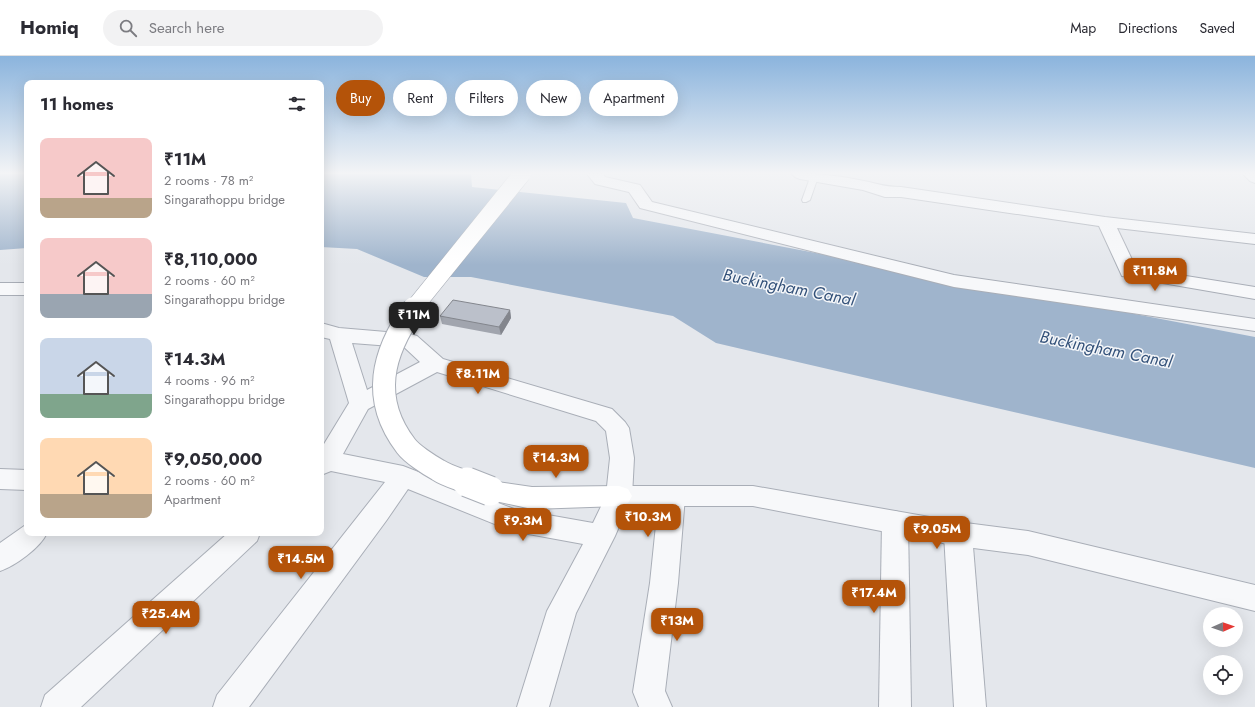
<!DOCTYPE html>
<meta charset="utf-8">
<style>
:root{--surface:#fff;--page:#f2f2f3;--text:#2b2b33;--muted:#7c7c81;--line:#e1e1e2;--accent:#b45309}
body{margin:0;font-family:Jost,sans-serif;background:var(--page);color:var(--text);height:100vh;display:flex;flex-direction:column;font-size:15px;white-space:nowrap}
*{box-sizing:border-box;margin:0}
p{font-size:13px;color:var(--muted)}
.icon{flex:none;width:22px;height:22px;fill:none;stroke:currentColor;stroke-width:2;stroke-linecap:round;stroke-linejoin:round}
.map{position:relative;flex:1;overflow:hidden}
.sheet{position:absolute;left:24px;top:24px;width:300px;height:456px;display:flex;flex-direction:column;background:var(--surface);border-radius:8px;box-shadow:0 4px 16px #0002}
.sheet>*{flex:none}
.hud{position:absolute;left:336px;top:24px;width:380px;height:36px;display:flex;gap:8px}
.needle{width:26px;rotate:88deg}
.buttons{position:absolute;left:1203px;top:551px;display:grid;gap:8px}
.buttons a{display:grid;place-items:center;width:40px;height:40px;border-radius:50%;background:var(--surface);box-shadow:0 4px 16px #0002;font-size:20px}
.price{position:absolute;translate:-50% -34px;padding:0 9px;border-radius:8px;background:var(--accent);color:#fff;font-size:13px;line-height:26px;filter:drop-shadow(0 1px 2px #0008)}
.price::after{content:'';position:absolute;left:50%;top:24px;width:12px;height:9px;margin-left:-6px;background:inherit;clip-path:polygon(0 0,100% 0,50% 100%)}
.price.on{background:#222;color:#fff}
ul{padding:0;list-style:none}
li{display:flex;align-items:center;gap:12px;height:100px;padding:0 16px}
li span{display:grid;place-items:center;flex:none;width:112px;height:80px;border-radius:8px;color:#555}
li>.icon{margin-inline-start:auto}
span .icon{width:48px;height:48px;fill:#fffc;stroke-width:1}
li b{font-size:17px}
h2{display:flex;justify-content:space-between;align-items:center;height:48px;padding:0 16px;font-size:17px}
.chip{padding:0 14px;border-radius:18px;background:var(--surface);box-shadow:0 4px 16px #0002;font-size:14px;line-height:36px}
.chip.on{background:var(--accent);color:#fff}
header{display:flex;align-items:center;gap:24px;box-sizing:border-box;height:56px;padding:0 20px;background:var(--surface);border-bottom:1px solid var(--line)}
header strong{font-size:19px}
nav{display:flex;gap:22px;margin-inline-start:auto;font-size:14px}
.search{width:280px;height:36px;background:var(--page);display:flex;align-items:center;gap:10px;box-sizing:border-box;padding:0 14px;border-radius:22px;color:var(--muted);font-size:15px}
.map>svg:first-child{display:block}
.water{fill:#9fb4cc}
.lines{fill:none;stroke-linecap:round;stroke-linejoin:round}
.service-casing{stroke:#a9aeb7;stroke-width:2}
.minor-casing{stroke:#a9aeb7;stroke-width:2}
.tertiary-casing{stroke:#a9aeb7;stroke-width:2}
.secondary-casing{stroke:#a9aeb7;stroke-width:2}
.service{fill:#f7f8fa;fill-rule:evenodd}
.minor{fill:#f7f8fa;fill-rule:evenodd}
.tertiary{fill:#f7f8fa;fill-rule:evenodd}
.secondary{fill:#fff;fill-rule:evenodd}
.secondary-bridge-far2-casing{stroke:#a9aeb7;stroke-width:18;stroke-linecap:butt}
.secondary-bridge-far1-casing{stroke:#a9aeb7;stroke-width:24;stroke-linecap:butt}
.secondary-bridge-casing{stroke:#a9aeb7;stroke-width:31;stroke-linecap:butt}
.secondary-bridge-far2{stroke:#fff;stroke-width:17}
.secondary-bridge-far1{stroke:#fff;stroke-width:22}
.secondary-bridge{stroke:#fff;stroke-width:29}
.wall{fill:#a1a5ae}
.shaded-wall{fill:#83868d}
.building{fill:#bbc0ca;stroke:#83868d}
.labels{text-anchor:middle;stroke-width:3;stroke-linejoin:round;paint-order:stroke}
.water-label{font-size:17px;font-style:italic;fill:#34527a;stroke:#f4f6f9}
</style>
<header>
<strong>Homiq</strong>
<div class="search"><svg class="icon" aria-label="search" viewBox="0 0 24 24"><circle cx="10" cy="10" r="6"/><path d="M15 15l6 6"/></svg>Search here</div>
<nav><a>Map</a><a>Directions</a><a>Saved</a></nav>
</header>
<div class="map">
<svg width="1255" height="651" viewBox="0 0 1255 651">
<rect width="100%" height="100%" fill="#e4e7ec"/>
<g class="water">
<path d="M 0,118 L 27,118 L 27,192 L 0,194 Z"/>
<path d="M 321,118 L 471,118 L 472,131 L 626,147 L 633,162 L 1255,281 L 1255,412 L 716,287 L 673,260 L 471,221 L 424,221 L 357,193 L 321,191 Z"/>
</g>
<g class="lines">
<g class="service-casing">
<path id="service" d="M 811,119 L 817,119 L 818,121 L 810,144 L 806,146 L 803,146 L 802,144 Z"/>
</g>
<g class="minor-casing">
<g id="minor">
<path d="M 587,118 L 603,118 L 605,121 L 640,129 L 652,146 L 954,219 L 1255,263 L 1255,275 L 954,231 L 640,152 L 629,136 L 595,128 Z"/>
<path d="M 792,118 C 817,117 840,120 864,125 C 879,128 885,131 901,131 L 1105,161 L 1255,178 L 1255,188 L 1117,172 L 1136,212 L 1255,231 L 1255,243 L 1122,220 L 1099,170 L 901,141 L 885,141 L 863,134 L 800,123 L 795,121 Z"/>
<path d="M 1243,118 L 1255,118 L 1255,127 L 1250,125 Z"/>
<rect x="0" y="227" width="27" height="12"/>
<path d="M 321,267 L 339,272 L 410,278 L 417,280 L 443,303 L 612,353 L 625,366 L 629,372 L 634,402 L 632,440 L 615,480 L 576,557 L 549,651 L 517,651 L 547,555 L 583,488 L 512,475 L 408,433 L 386,465 L 249,651 L 213,651 L 217,639 L 385,426 L 331,415 L 321,419 L 321,393 L 349,347 L 330,283 L 321,281 ZM 352,287 L 404,291 L 420,306 L 367,334 ZM 437,316 L 596,365 L 606,375 L 610,402 L 606,440 L 593,467 L 514,453 L 403,410 L 343,398 L 368,353 Z"/>
<path d="M 0,413 L 27,414 L 27,434 L 0,433 Z"/>
<path d="M 672,430 L 681,433 L 685,440 L 678,527 L 665,635 L 672,651 L 639,651 L 633,636 L 650,527 L 659,440 L 663,433 Z"/>
<path d="M 895,455 L 904,458 L 908,466 L 911,651 L 879,651 L 882,466 L 886,458 Z"/>
<path d="M 958,466 L 968,470 L 972,478 L 986,651 L 954,651 L 944,478 L 948,470 Z"/>
<path d="M 27,468 L 27,477 L 47,477 C 40,492 15,510 0,515 L 0,487 Z"/>
<path d="M 228,477 L 260,477 L 257,485 L 81,651 L 41,651 L 45,639 Z"/>
</g>
</g>
<g class="tertiary-casing">
<path id="tertiary" d="M 619,430 L 753,430 L 958,466 L 1028,475 L 1255,529 L 1255,555 L 1028,499 L 958,490 L 753,450 L 619,450 L 610,447 L 606,440 L 610,433 Z"/>
</g>
<g class="secondary-casing">
<path id="secondary" d="M 490,425 L 532,431 L 619,430 L 628,433 L 632,440 L 628,447 L 619,450 L 532,453 L 481,442 L 477,435 L 481,428 Z"/>
</g>
<use href="#service" class="service"/>
<use href="#minor" class="minor"/>
<use href="#tertiary" class="tertiary"/>
<use href="#secondary" class="secondary"/>
<g class="secondary-bridge-far2-casing">
<path id="secondary-bridge-far2" d="M 413,253 L 522,118"/>
</g>
<g class="secondary-bridge-far1-casing">
<path id="secondary-bridge-far1" d="M 414,252 C 382,297 370,343 406,390 C 412,398 429,409 438,414 C 447,420 459,423 469,427"/>
</g>
<g class="secondary-bridge-casing">
<path id="secondary-bridge" d="M 467,426 L 490,435"/>
</g>
<use href="#secondary-bridge-far2" class="secondary-bridge-far2"/>
<use href="#secondary-bridge-far1" class="secondary-bridge-far1"/>
<use href="#secondary-bridge" class="secondary-bridge"/>
</g>
<path class="wall" d="M 510,254 L 511,262 L 501,279 L 442,268 L 440,260 Z"/>
<path class="shaded-wall" d="M 510,254 L 511,262 L 501,279 L 499,271 Z"/>
<path class="building" d="M 453,244 L 510,254 L 499,271 L 440,260 Z"/>
<linearGradient id="sky" x2="0" y2="1"><stop stop-color="#8bb4dd"/><stop offset="0.56" stop-color="#f3f4f6"/><stop offset="1" stop-color="#f3f4f6" stop-opacity="0"/></linearGradient>
<rect width="1255" height="209" fill="url(#sky)"/>
<g class="labels">
<g class="water-label">
<text transform="translate(789 231) rotate(11)" y="6">Buckingham Canal</text>
<text transform="translate(1106 293) rotate(11)" y="6">Buckingham Canal</text>
</g>
</g>
</svg>
<div class="buttons">
<a><svg class="needle" viewBox="-14 -14 28 28"><path d="M0-13l5 13h-10z" fill="#e53935"/><path d="M0 13l5-13h-10z" fill="#7c7c81"/></svg></a>
<a><svg class="icon" aria-label="locate" viewBox="0 0 24 24"><circle cx="12" cy="12" r="6"/><path d="M12 2v4M12 18v4M2 12h4M18 12h4"/></svg></a>
</div>
<b class="price" style="left:1155px;top:236px">₹11.8M</b>
<b class="price on" style="left:414px;top:280px">₹11M</b>
<b class="price" style="left:478px;top:339px">₹8.11M</b>
<b class="price" style="left:556px;top:423px">₹14.3M</b>
<b class="price" style="left:648px;top:482px">₹10.3M</b>
<b class="price" style="left:523px;top:486px">₹9.3M</b>
<b class="price" style="left:937px;top:494px">₹9.05M</b>
<b class="price" style="left:301px;top:524px">₹14.5M</b>
<b class="price" style="left:874px;top:558px">₹17.4M</b>
<b class="price" style="left:166px;top:579px">₹25.4M</b>
<b class="price" style="left:677px;top:586px">₹13M</b>
<div class="hud">
<a class="chip on">Buy</a>
<a class="chip">Rent</a>
<a class="chip">Filters</a>
<a class="chip">New</a>
<a class="chip">Apartment</a>
</div>
<section class="sheet">
<h2>11 homes<svg class="icon" aria-label="filters" viewBox="0 0 24 24"><path d="M4 7h16M4 17h16"/><circle cx="9" cy="7" r="2"/><circle cx="15" cy="17" r="2"/></svg></h2>
<ul>
<li><span style="background:linear-gradient(#f6c9c9 75%,#b9a48a 0)"><svg class="icon" aria-label="home" viewBox="0 0 24 24"><path d="M3 11l9-7 9 7M6 9v11h12V9"/></svg></span><div><b>₹11M</b><p>2 rooms · 78 m²</p><p>Singarathoppu bridge</p></div></li>
<li><span style="background:linear-gradient(#f6c9c9 70%,#9aa5b1 0)"><svg class="icon" aria-label="home" viewBox="0 0 24 24"><path d="M3 11l9-7 9 7M6 9v11h12V9"/></svg></span><div><b>₹8,110,000</b><p>2 rooms · 60 m²</p><p>Singarathoppu bridge</p></div></li>
<li><span style="background:linear-gradient(#c9d6e8 70%,#7fa58c 0)"><svg class="icon" aria-label="home" viewBox="0 0 24 24"><path d="M3 11l9-7 9 7M6 9v11h12V9"/></svg></span><div><b>₹14.3M</b><p>4 rooms · 96 m²</p><p>Singarathoppu bridge</p></div></li>
<li><span style="background:linear-gradient(#ffd9b3 70%,#b9a48a 0)"><svg class="icon" aria-label="home" viewBox="0 0 24 24"><path d="M3 11l9-7 9 7M6 9v11h12V9"/></svg></span><div><b>₹9,050,000</b><p>2 rooms · 60 m²</p><p>Apartment</p></div></li>
</ul>
</section>
</div>
